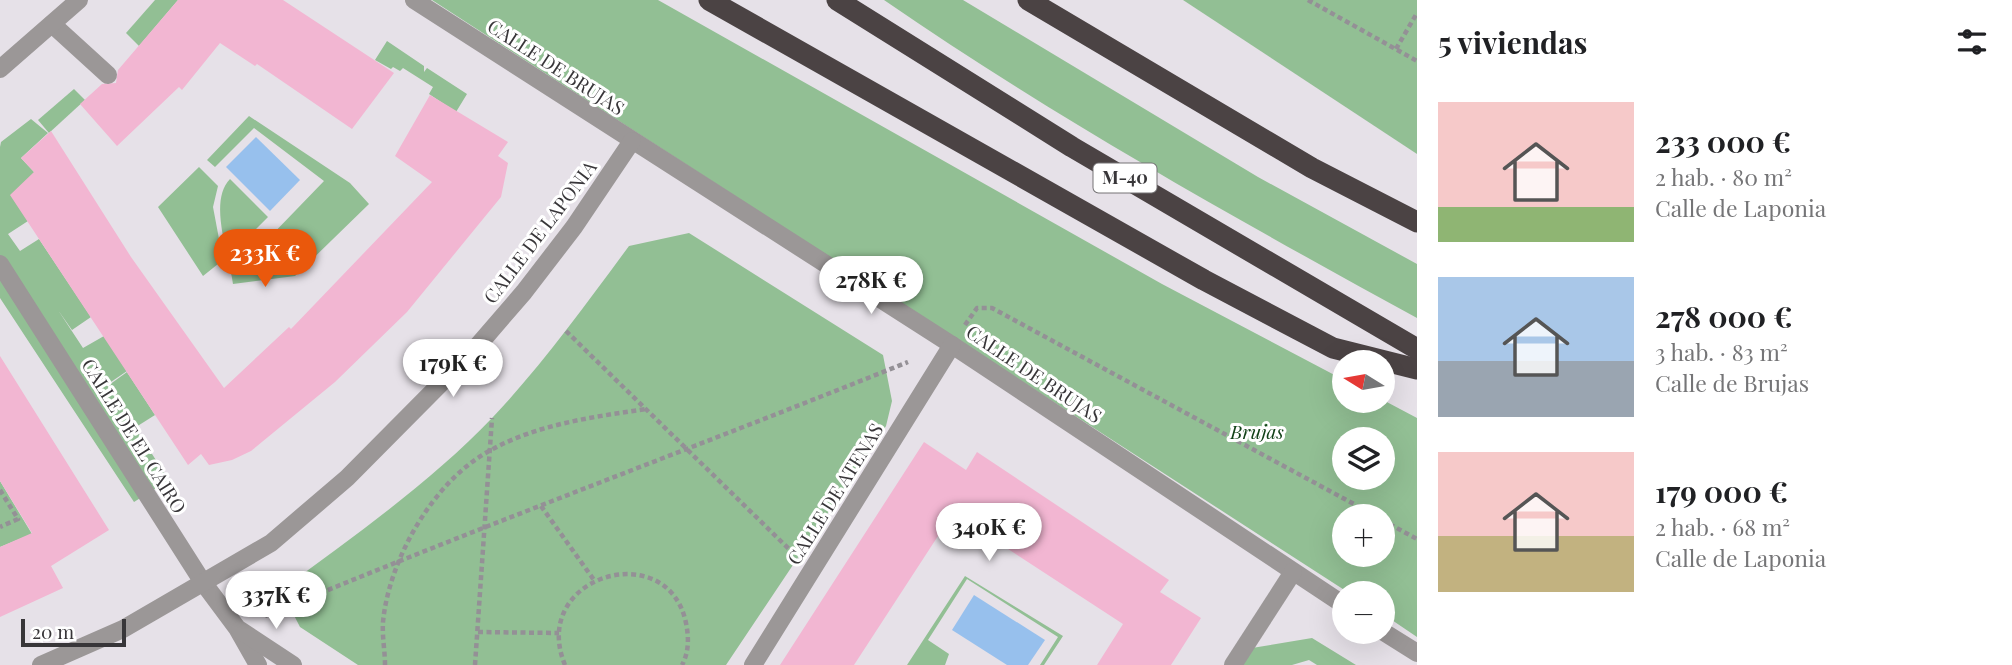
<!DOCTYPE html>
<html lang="es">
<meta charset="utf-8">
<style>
:root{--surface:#fff;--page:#f6f6f6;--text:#202124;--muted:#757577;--accent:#ea580c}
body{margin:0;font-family:"Playfair Display",serif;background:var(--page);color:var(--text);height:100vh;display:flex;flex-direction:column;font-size:26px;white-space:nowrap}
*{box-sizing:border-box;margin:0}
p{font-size:23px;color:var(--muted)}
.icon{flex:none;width:38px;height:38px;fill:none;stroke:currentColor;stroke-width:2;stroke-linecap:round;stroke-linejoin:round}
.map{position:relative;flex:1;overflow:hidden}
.drawer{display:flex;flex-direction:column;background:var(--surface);width:595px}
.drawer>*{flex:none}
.needle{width:46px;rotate:281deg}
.buttons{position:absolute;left:1332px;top:350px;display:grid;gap:14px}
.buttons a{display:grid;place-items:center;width:63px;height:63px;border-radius:50%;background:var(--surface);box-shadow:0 7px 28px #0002;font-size:35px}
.scale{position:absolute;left:21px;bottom:18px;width:105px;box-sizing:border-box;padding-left:7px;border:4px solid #383639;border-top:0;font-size:19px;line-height:24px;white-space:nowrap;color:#383639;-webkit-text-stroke:5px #fff;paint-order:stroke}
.price{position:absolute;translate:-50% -60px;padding:0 16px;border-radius:24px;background:#fff;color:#222;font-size:23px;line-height:46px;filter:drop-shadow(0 2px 4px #0008)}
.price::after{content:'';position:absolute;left:50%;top:42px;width:21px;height:16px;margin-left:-10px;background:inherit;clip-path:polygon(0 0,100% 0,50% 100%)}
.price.active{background:var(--accent);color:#fff}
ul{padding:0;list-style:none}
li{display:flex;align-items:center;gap:21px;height:175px;padding:0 21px}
li span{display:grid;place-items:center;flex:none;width:196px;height:140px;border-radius:0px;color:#555}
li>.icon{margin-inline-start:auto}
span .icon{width:84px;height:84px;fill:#fffc;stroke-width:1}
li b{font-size:30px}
h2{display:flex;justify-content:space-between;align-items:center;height:84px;padding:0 21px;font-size:30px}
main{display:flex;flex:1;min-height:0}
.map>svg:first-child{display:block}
.green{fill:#92bf94;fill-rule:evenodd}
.water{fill:#97c0ed}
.building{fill:#f2b6d2}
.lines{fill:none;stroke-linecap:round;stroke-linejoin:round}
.path{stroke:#949096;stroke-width:4.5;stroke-dasharray:5 3.5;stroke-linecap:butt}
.minor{stroke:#9b9797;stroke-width:18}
.highway{stroke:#4b4344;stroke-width:21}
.labels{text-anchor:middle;stroke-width:6;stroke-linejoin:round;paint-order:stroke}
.shield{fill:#fff;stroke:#747274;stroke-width:2}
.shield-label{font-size:18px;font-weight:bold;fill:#383639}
.street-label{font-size:19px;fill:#383639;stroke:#fff}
.park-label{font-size:19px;font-style:italic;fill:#114117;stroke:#fff}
</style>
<main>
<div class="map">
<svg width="1417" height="665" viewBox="0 0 1417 665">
<rect width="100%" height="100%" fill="#e6e1e8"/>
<g class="green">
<path d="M 155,0 L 178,0 L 139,46 L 126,33 Z"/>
<path d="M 432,0 L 658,0 L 1162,284 L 1344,380 L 1344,401 L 1383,400 L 1417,418 L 1417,637 L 1383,614 L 1382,593 L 1349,593 ZM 1344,439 L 1382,439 L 1382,478 L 1344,478 ZM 1344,516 L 1382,516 L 1382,555 L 1344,555 Z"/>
<path d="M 884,0 L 963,0 L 1258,177 L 1417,264 L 1417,318 C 1236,219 1054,117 884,0 Z"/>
<path d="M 1183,0 L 1417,0 L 1417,154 Z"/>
<path d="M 387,41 L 424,66 L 424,72 L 427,68 L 467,94 L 456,112 L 429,94 L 433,87 L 403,68 L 400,71 L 393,67 L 391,69 L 375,60 Z"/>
<path d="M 74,89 L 85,100 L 49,133 L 38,120 Z"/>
<path d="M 249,116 L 350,183 L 369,204 L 295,276 L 233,284 C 229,255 208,201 230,179 L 268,217 L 255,230 L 267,240 L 324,181 L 254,128 L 215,167 L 207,160 Z"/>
<path d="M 31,119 L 48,133 L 21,158 L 34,172 L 28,221 L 8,234 L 20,251 L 39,239 L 91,317 L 72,330 L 58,310 L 83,348 L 104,336 L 127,371 L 108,384 L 103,379 L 169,480 L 134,502 L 0,298 L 0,147 L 1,142 Z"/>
<path d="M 199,167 L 218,186 L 213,207 L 223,260 L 203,276 L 158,207 Z"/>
<path d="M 689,233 L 883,355 L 892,401 L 886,426 L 726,665 L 358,665 L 300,627 L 281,590 C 354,536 430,483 493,417 C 543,364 586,304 629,246 Z"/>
<path d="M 127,372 L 155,415 L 136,427 L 109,385 Z"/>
<path d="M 0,481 L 32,534 L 0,547 Z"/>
<path d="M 965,576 L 1063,636 L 1044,665 L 1040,665 L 1058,637 L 967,579 L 928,640 L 949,654 L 945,665 L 907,665 Z"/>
<path d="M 1312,638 L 1356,665 L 1317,665 L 1309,660 L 1292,665 L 1242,665 L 1252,648 Z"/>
</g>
<g class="water">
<path d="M 256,137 L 300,180 L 270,211 L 226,167 Z"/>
<path d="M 974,595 L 1045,640 L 1028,665 L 1007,665 L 952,630 Z"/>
</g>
<g class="building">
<path d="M 178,0 L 283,0 L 394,73 L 352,129 L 257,64 L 255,66 L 220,43 L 182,90 L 179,87 L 117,146 L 80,104 L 102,84 L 116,83 L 118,70 Z"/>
<path d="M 430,95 L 508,142 L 498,156 L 508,163 L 501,197 L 407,312 L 335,382 L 251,451 L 232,460 L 209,465 L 201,454 L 188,465 L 10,195 L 34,172 L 21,158 L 51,131 L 131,257 L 224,388 L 289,327 L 291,329 L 432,182 L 395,156 Z"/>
<path d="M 0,356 L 109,530 L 51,566 L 63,588 L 0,617 L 0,547 L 32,533 L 0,481 Z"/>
<path d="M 924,442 L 966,470 L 977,452 L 1169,580 L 1160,592 L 1201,618 L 1171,665 L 1097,665 L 1123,624 L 953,513 L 854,665 L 780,665 Z"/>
</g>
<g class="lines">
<g class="path">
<path d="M 1308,0 L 1417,61"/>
<path d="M 1396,49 L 1417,13"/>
<path d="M 965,325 L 977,308 L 992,308 L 1376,516"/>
<path d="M 566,331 L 793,553"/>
<path d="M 0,490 L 18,519 L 0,527"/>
<path d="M 541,506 L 594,580"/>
<path d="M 1382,520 L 1417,539"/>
<path d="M 265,616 C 478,527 694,448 908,362"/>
<path d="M 478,632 L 559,633"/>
<path d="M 385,665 C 385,651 382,636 383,622 C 389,559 434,480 491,450 C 538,424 593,417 646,409"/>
<path d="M 475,665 L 492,418"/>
<path d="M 565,665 C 528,576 668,535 686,623 C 689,638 689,652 682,665"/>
</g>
<g class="minor">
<path d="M 414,0 L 952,345 L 1344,605"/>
<path d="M 52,24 L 108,75"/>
<path d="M 0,69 L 79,0"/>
<path d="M 0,264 L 202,581 L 237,628 L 258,665"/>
<path d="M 240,630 L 293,665"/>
<path d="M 1382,631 L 1417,653"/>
<path d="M 41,665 L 123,629 L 271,543 L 347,478 L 474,350 L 524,292 L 574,227 L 632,141"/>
<path d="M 753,665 L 952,345"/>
<path d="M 1233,665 L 1293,572"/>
</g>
<g class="highway">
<path d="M 709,0 L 1204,280 L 1333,348 L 1417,369"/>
<path d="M 837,0 L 1072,147 L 1417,349"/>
<path d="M 1028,0 L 1312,168 L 1417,222"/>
</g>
</g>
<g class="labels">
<rect class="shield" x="1093.5" y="163.5" width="63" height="29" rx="5"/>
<g class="shield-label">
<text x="1125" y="184">M-40</text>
</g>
<g class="street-label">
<text transform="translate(556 67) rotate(33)" y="7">CALLE DE BRUJAS</text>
<text transform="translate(540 232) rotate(-53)" y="7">CALLE DE LAPONIA</text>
<text transform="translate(1034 374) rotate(34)" y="7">CALLE DE BRUJAS</text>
<text transform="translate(134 436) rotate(58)" y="7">CALLE DE EL CAIRO</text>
<text transform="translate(835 494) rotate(-58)" y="7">CALLE DE ATENAS</text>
</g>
<g class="park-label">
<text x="1257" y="439">Brujas</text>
</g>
</g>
</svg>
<div class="buttons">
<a><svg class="needle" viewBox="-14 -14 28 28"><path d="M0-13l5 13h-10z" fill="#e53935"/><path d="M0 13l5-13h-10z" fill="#757577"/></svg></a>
<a><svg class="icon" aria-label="layers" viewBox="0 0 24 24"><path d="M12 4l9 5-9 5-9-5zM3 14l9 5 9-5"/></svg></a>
<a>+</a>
<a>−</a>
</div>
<div class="scale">20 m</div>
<b class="price active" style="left:265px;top:289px">233K €</b>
<b class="price" style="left:871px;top:316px">278K €</b>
<b class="price" style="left:453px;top:399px">179K €</b>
<b class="price" style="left:989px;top:563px">340K €</b>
<b class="price" style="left:276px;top:631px">337K €</b>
</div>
<section class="drawer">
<h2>5 viviendas<svg class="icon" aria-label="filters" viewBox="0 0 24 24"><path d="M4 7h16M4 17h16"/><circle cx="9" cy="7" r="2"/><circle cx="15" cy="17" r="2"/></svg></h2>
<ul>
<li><span style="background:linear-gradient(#f6c9c9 75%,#8fb573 0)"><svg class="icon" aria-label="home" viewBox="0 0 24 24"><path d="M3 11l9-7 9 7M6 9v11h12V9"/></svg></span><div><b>233 000 €</b><p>2 hab. · 80 m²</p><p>Calle de Laponia</p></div></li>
<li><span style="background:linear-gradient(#a9c7e8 60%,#9aa5b1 0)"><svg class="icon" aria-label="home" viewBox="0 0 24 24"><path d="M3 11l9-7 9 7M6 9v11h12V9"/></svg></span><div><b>278 000 €</b><p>3 hab. · 83 m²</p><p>Calle de Brujas</p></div></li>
<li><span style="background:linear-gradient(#f6c9c9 60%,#c2b280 0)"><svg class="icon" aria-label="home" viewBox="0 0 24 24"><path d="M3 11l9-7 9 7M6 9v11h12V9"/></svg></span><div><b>179 000 €</b><p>2 hab. · 68 m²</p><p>Calle de Laponia</p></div></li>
</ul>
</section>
</main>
